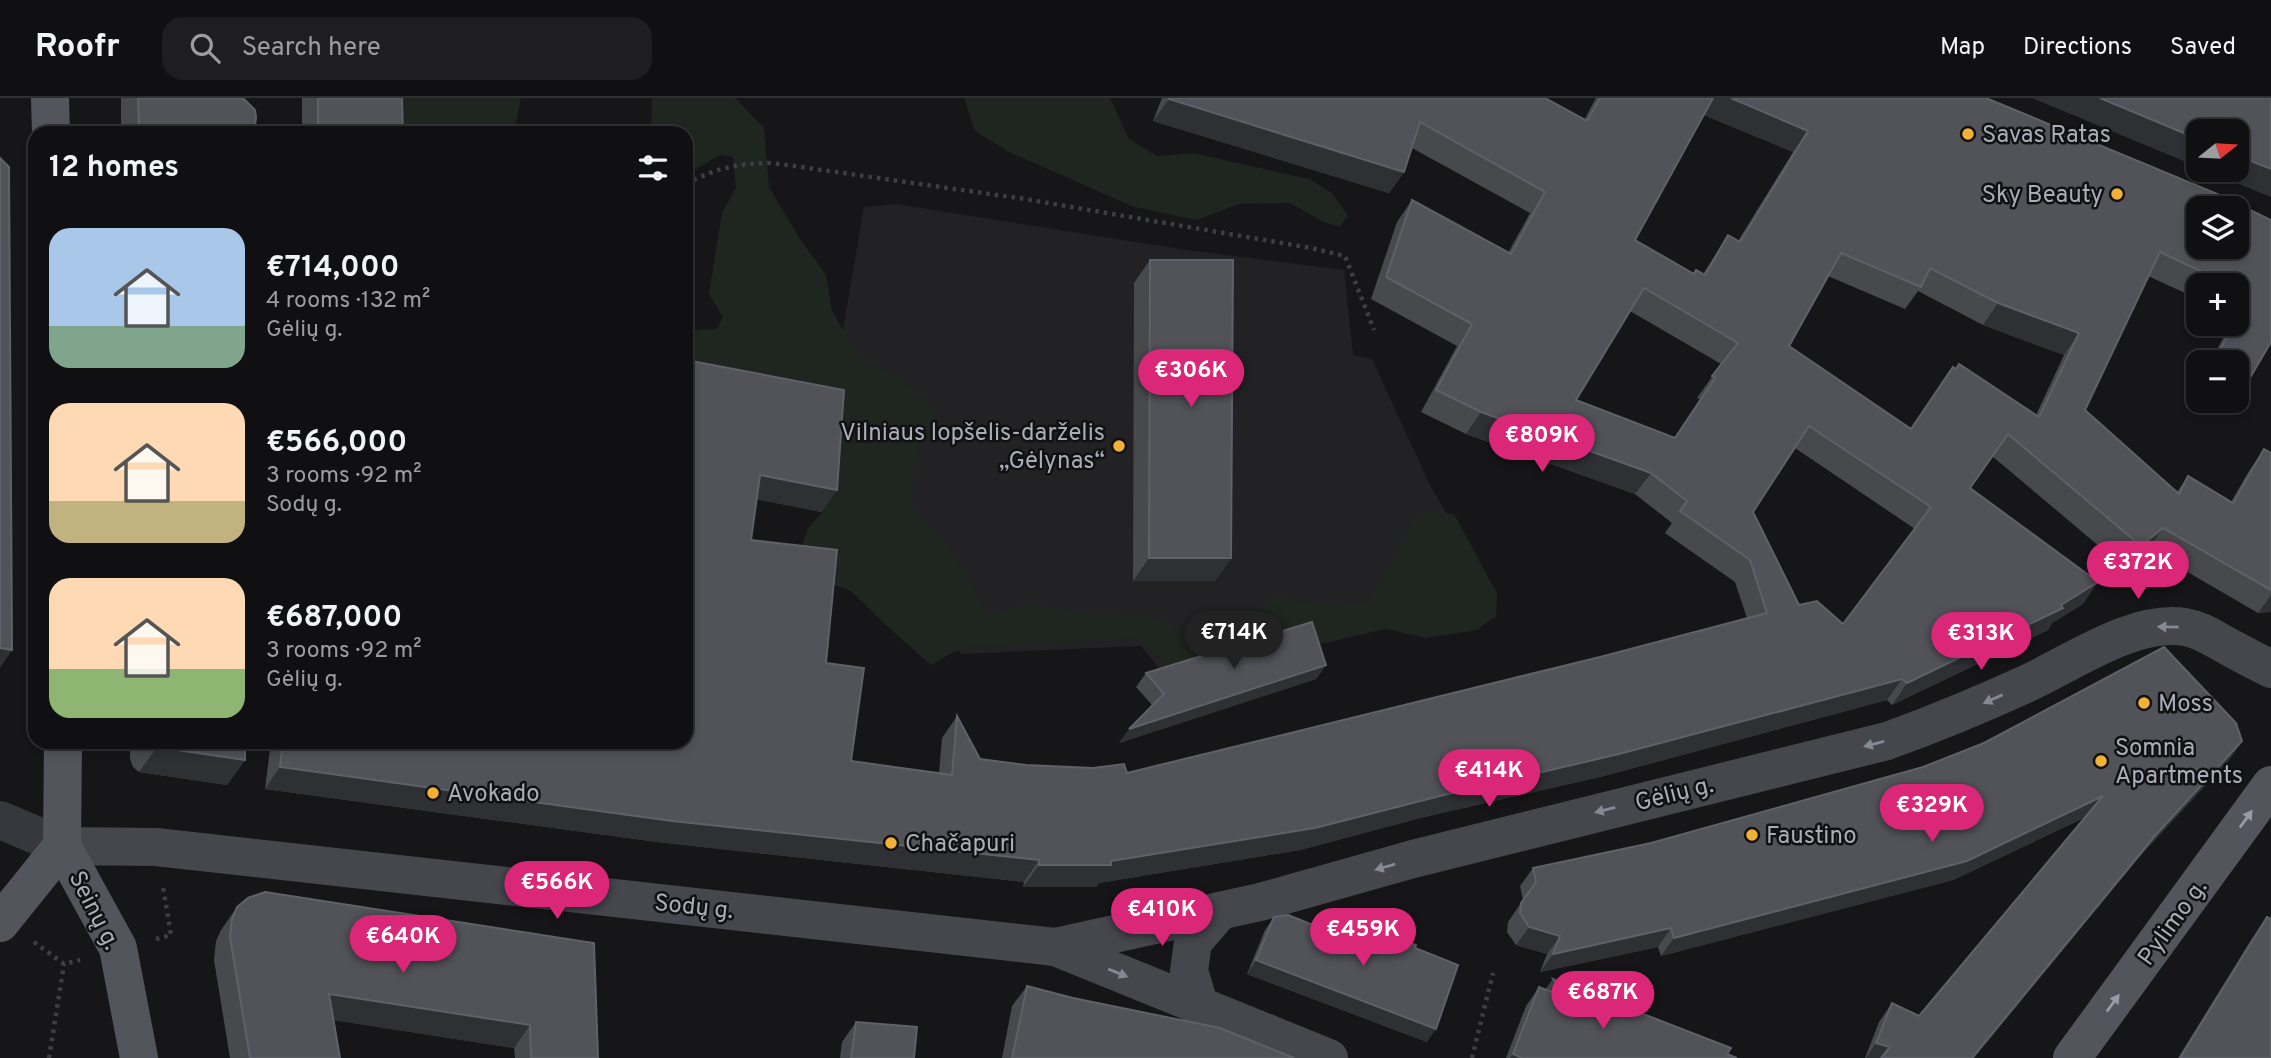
<!DOCTYPE html>
<meta charset="utf-8">
<style>
:root{--surface:#101012;--page:#1e1e20;--text:#f1f3f6;--muted:#9c9d9f;--line:#303032;--accent:#db2777}
body{margin:0;font-family:Overpass,sans-serif;background:var(--page);color:var(--text);height:100vh;display:flex;flex-direction:column;font-size:26px;white-space:nowrap}
*{box-sizing:border-box;margin:0}
p{font-size:23px;color:var(--muted)}
.icon{flex:none;width:38px;height:38px;fill:none;stroke:currentColor;stroke-width:2;stroke-linecap:round;stroke-linejoin:round}
.map{position:relative;flex:1;overflow:hidden}
.details{position:absolute;left:28px;top:28px;width:665px;height:623px;display:flex;flex-direction:column;background:var(--surface);border-radius:21px;box-shadow:0 4px 10px #0003,0 0 0 2px var(--line)}
.details>*{flex:none}
.needle{width:46px;rotate:72deg}
.fabs{position:absolute;left:2186px;top:21px;display:grid;gap:14px}
.fabs a{display:grid;place-items:center;width:63px;height:63px;border-radius:14px;background:var(--surface);box-shadow:0 4px 10px #0003,0 0 0 2px var(--line);font-size:35px}
.price{position:absolute;translate:-50% -60px;padding:0 16px;border-radius:24px;background:var(--accent);color:#fff;font-size:23px;line-height:46px;filter:drop-shadow(0 2px 4px #0008)}
.price::after{content:'';position:absolute;left:50%;top:42px;width:21px;height:16px;margin-left:-10px;background:inherit;clip-path:polygon(0 0,100% 0,50% 100%)}
.price.on{background:#222;color:#fff}
ul{padding:0;list-style:none}
li{display:flex;align-items:center;gap:21px;height:175px;padding:0 21px}
li span{display:grid;place-items:center;flex:none;width:196px;height:140px;border-radius:21px;color:#555}
li>.icon{margin-inline-start:auto}
span .icon{width:84px;height:84px;fill:#fffc;stroke-width:1}
li b{font-size:30px}
h2{display:flex;justify-content:space-between;align-items:center;height:84px;padding:0 21px;font-size:30px}
header{display:flex;align-items:center;gap:42px;box-sizing:border-box;height:98px;padding:0 35px;background:var(--surface);border-bottom:2px solid var(--line)}
header strong{font-size:33px}
nav{display:flex;gap:38px;margin-inline-start:auto;font-size:24px}
.search{width:490px;height:63px;background:var(--page);display:flex;align-items:center;gap:18px;box-sizing:border-box;padding:0 24px;border-radius:21px;color:var(--muted);font-size:26px}
.map>svg:first-child{display:block}
.built{fill:#222225}
.green{fill:#1e261f}
.lines{fill:none;stroke-linecap:round;stroke-linejoin:round}
.path{stroke:#3d3f44;stroke-width:4.5;stroke-dasharray:3.5 5;stroke-linecap:butt}
.street{stroke:#37383d;stroke-width:38}
.secondary{stroke:#45474d;stroke-width:38}
.primary{stroke:#53555c;stroke-width:38}
.wall{fill:#47494d;fill-rule:evenodd}
.shaded-wall{fill:#2f3033}
.building{fill:#525359;stroke:#5f6168;stroke-width:2;fill-rule:evenodd}
.oneway{fill:#858993}
.oneway2{fill:#979ba6}
.poi-dot{fill:#f2b134;stroke:#111113;stroke-width:2.5}
.labels{text-anchor:middle;stroke-width:5;stroke-linejoin:round;paint-order:stroke}
.poi-label{font-size:24px;fill:#a8adb8;stroke:#111113;text-anchor:start}
.street-label{font-size:24px;fill:#a8adb8;stroke:#111113}
</style>
<header>
<strong>Roofr</strong>
<div class="search"><svg class="icon" aria-label="search" viewBox="0 0 24 24"><circle cx="10" cy="10" r="6"/><path d="M15 15l6 6"/></svg>Search here</div>
<nav><a>Map</a><a>Directions</a><a>Saved</a></nav>
</header>
<div class="map">
<svg width="2271" height="960" viewBox="0 0 2271 960">
<rect width="100%" height="100%" fill="#161618"/>
<path class="built" d="M 896,106 L 1180,151 L 1344,172 L 1353,257 L 1372,261 L 1428,383 L 1484,483 L 1166,579 L 1141,548 L 962,556 L 822,414 L 829,314 L 864,109 Z"/>
<g class="green">
<path d="M 396,0 L 521,0 L 515,29 L 508,35 L 396,35 Z"/>
<path d="M 652,0 L 735,0 L 764,30 L 769,89 L 800,141 L 826,177 L 832,213 L 856,255 L 917,292 L 940,319 L 919,347 L 911,405 L 951,451 L 988,516 L 1028,505 L 1087,515 L 1149,517 L 1201,538 L 1251,514 L 1277,498 L 1315,506 L 1367,504 L 1398,457 L 1410,424 L 1431,413 L 1454,416 L 1497,495 L 1496,518 L 1477,532 L 1426,540 L 1386,531 L 1312,548 L 1183,567 L 1167,568 L 1139,540 L 971,549 L 951,555 L 931,567 L 888,529 L 851,493 L 834,487 L 811,462 L 802,448 L 808,430 L 827,409 L 835,312 L 686,279 L 686,232 L 717,231 L 723,219 L 709,196 L 722,114 L 736,90 L 733,59 L 720,57 L 696,71 L 686,69 L 686,35 L 651,35 Z"/>
<path d="M 964,0 L 1110,0 L 1129,41 L 1157,58 L 1194,55 L 1309,81 L 1332,95 L 1348,118 L 1339,129 L 1324,124 L 1290,105 L 1239,106 L 1197,122 L 1134,109 L 1009,54 L 975,33 Z"/>
</g>
<g class="lines">
<g class="path">
<path d="M 686,86 C 715,70 740,65 773,65 L 1025,101 L 1311,150 L 1345,158 L 1374,232"/>
<path d="M 156,841 L 171,837 L 163,789"/>
<path d="M 34,844 L 64,866 L 80,862"/>
<path d="M 49,960 L 64,866"/>
<path d="M 1472,960 L 1493,875"/>
</g>
<path class="street" d="M 0,722 L 62,748"/>
<g class="secondary">
<path d="M 62,748 L 156,749 L 1055,849 L 1329,960"/>
<path d="M 1055,849 L 1260,804 L 1413,761 L 1887,643 C 1934,626 1980,607 2026,586 C 2072,565 2133,521 2185,529 C 2203,532 2217,543 2233,551 C 2245,558 2258,564 2271,571"/>
<path d="M 1200,909 L 1189,873 L 1193,844 L 1220,813"/>
</g>
<g class="primary">
<path d="M 50,0 L 51,35"/>
<path d="M 63,644 L 62,748 L 118,850 L 139,960"/>
<path d="M 0,825 L 62,748"/>
<path d="M 2072,960 L 2271,687"/>
</g>
</g>
<g class="wall">
<path d="M 121,0 L 243,0 L 255,28 L 250,35 L 121,35 Z"/>
<path d="M 302,0 L 402,0 L 403,35 L 302,35 Z"/>
<path d="M 1162,0 L 1545,0 L 1584,22 L 1596,0 L 1986,0 L 2232,103 L 2271,122 L 2241,295 L 2236,301 L 2236,264 L 2210,264 L 2231,226 L 2236,226 L 2236,187 L 2198,187 L 2198,201 L 2148,178 L 2085,312 L 2177,394 L 2188,378 L 2231,404 L 2249,373 L 2264,351 L 2271,355 L 2271,514 L 2258,515 L 2148,451 L 2125,470 L 1992,358 L 1970,390 L 2083,506 L 2052,525 L 2048,532 L 1892,607 L 1887,602 L 1604,678 L 1424,719 L 1300,752 L 1099,785 L 1096,789 L 1023,789 L 1024,784 L 657,744 L 265,691 L 271,644 L 686,644 L 686,262 L 822,414 L 756,401 L 751,442 L 826,565 L 851,663 L 939,675 L 942,640 L 957,618 L 980,661 L 1026,667 L 1127,675 L 1600,559 L 1747,520 L 1735,484 L 1665,435 L 1672,425 L 1635,396 L 1466,336 L 1421,314 L 1457,248 L 1371,201 L 1397,124 L 1412,102 L 1508,155 L 1530,115 L 1412,50 L 1404,74 L 1389,95 L 1153,23 ZM 1704,17 L 1793,54 L 1738,143 L 1728,137 L 1703,176 L 1693,176 L 1635,142 ZM 1828,178 L 1905,211 L 1918,193 L 1983,227 L 2064,257 L 2036,317 L 1911,330 L 1789,248 ZM 1630,213 L 1721,266 L 1697,300 L 1700,301 L 1674,340 L 1576,302 ZM 1795,350 L 1915,431 L 1843,526 L 1799,507 L 1753,414 Z"/>
<path d="M 1150,162 L 1231,460 L 1215,483 L 1133,483 L 1134,185 Z"/>
<path d="M 2198,285 L 2198,302 L 2191,299 Z"/>
<path d="M 2199,303 L 2235,303 L 2225,317 Z"/>
<path d="M 1326,567 L 1316,581 L 1119,645 L 1152,607 L 1136,589 L 1146,575 Z"/>
<path d="M 2242,643 L 2229,662 L 2141,757 L 1974,960 L 1865,960 L 1879,924 L 1892,905 L 1919,918 L 2086,719 L 1953,782 L 1661,858 L 1658,849 L 1540,874 L 1547,856 L 1516,847 L 1507,834 L 1508,824 L 1523,802 L 1520,788 L 1533,770 Z"/>
<path d="M 130,644 L 245,644 L 245,662 L 227,687 L 139,674 L 133,669 L 130,661 Z"/>
<path d="M 265,794 L 598,960 L 515,960 L 514,950 L 334,922 L 340,960 L 230,960 L 214,862 L 216,843 L 221,832 L 237,809 Z"/>
<path d="M 1274,819 L 1357,844 L 1367,829 L 1415,850 L 1427,944 L 1247,876 L 1265,832 Z"/>
<path d="M 2267,819 L 2270,820 L 2271,819 L 2271,960 L 2178,960 L 2251,842 Z"/>
<path d="M 1553,881 L 1727,956 L 1737,960 L 1506,960 L 1526,908 L 1539,889 L 1545,892 Z"/>
<path d="M 1027,888 L 1294,960 L 1002,960 L 1012,908 Z"/>
<path d="M 856,924 L 914,960 L 840,960 L 842,944 Z"/>
</g>
<g class="shaded-wall">
<path d="M 1712,0 L 1731,0 L 1808,33 L 1793,54 L 1701,16 Z"/>
<path d="M 2032,0 L 2100,0 L 2198,41 L 2198,69 Z"/>
<path d="M 1169,1 L 1404,74 L 1389,95 L 1153,23 Z"/>
<path d="M 2236,57 L 2271,71 L 2271,99 L 2205,72 L 2236,72 Z"/>
<path d="M 1998,205 L 2079,235 L 2064,257 L 1983,227 Z"/>
<path d="M 1481,314 L 1651,375 L 1635,396 L 1466,336 Z"/>
<path d="M 760,377 L 837,392 L 822,414 L 744,399 Z"/>
<path d="M 2163,430 L 2148,451 L 2125,470 L 2141,448 Z"/>
<path d="M 1149,460 L 1231,460 L 1215,483 L 1133,483 Z"/>
<path d="M 2098,484 L 2083,506 L 2052,525 L 2048,532 L 1892,607 L 1907,585 L 2061,507 Z"/>
<path d="M 2271,497 L 2271,514 L 2258,515 Z"/>
<path d="M 0,550 L 12,552 L 0,570 Z"/>
<path d="M 1326,567 L 1316,581 L 1119,645 L 1129,631 Z"/>
<path d="M 1902,581 L 1887,602 L 1604,678 L 1424,719 L 1300,752 L 1099,785 L 1096,789 L 1023,789 L 1039,767 L 1111,763 Z"/>
<path d="M 2242,643 L 2229,662 L 2141,757 L 1974,960 L 1972,960 L 2154,739 Z"/>
<path d="M 157,649 L 245,662 L 227,687 L 139,674 Z"/>
<path d="M 280,669 L 1039,762 L 1024,784 L 657,744 L 265,691 Z"/>
<path d="M 2103,698 L 2090,717 L 1953,782 L 1661,858 L 1674,840 Z"/>
<path d="M 1529,829 L 1560,838 L 1547,856 L 1516,847 Z"/>
<path d="M 1671,830 L 1658,849 L 1540,874 L 1553,856 Z"/>
<path d="M 1256,862 L 1436,931 L 1427,944 L 1247,876 Z"/>
<path d="M 329,896 L 530,927 L 514,950 L 313,919 Z"/>
<path d="M 1876,945 L 1890,949 L 1882,960 L 1866,960 Z"/>
<path d="M 1513,956 L 1522,960 L 1510,960 Z"/>
</g>
<g class="building">
<path d="M 138,0 L 243,0 L 255,12 L 256,19 L 255,28 L 247,35 L 139,35 Z"/>
<path d="M 318,0 L 402,0 L 403,35 L 318,35 Z"/>
<path d="M 1169,0 L 1545,0 L 1587,23 L 1600,0 L 1713,0 L 1635,142 L 1694,176 L 1696,172 L 1705,177 L 1728,137 L 1740,144 L 1808,33 L 1731,0 L 1986,0 L 2232,102 L 2231,103 L 2271,122 L 2271,244 L 2241,295 L 2236,293 L 2236,264 L 2213,264 L 2234,226 L 2236,226 L 2236,222 L 2250,197 L 2236,190 L 2236,187 L 2230,187 L 2160,154 L 2085,312 L 2179,396 L 2188,378 L 2233,405 L 2264,351 L 2271,355 L 2271,492 L 2163,430 L 2141,448 L 2008,336 L 1970,390 L 2098,484 L 2061,507 L 2063,510 L 1907,585 L 1902,581 L 1619,656 L 1440,698 L 1315,730 L 1111,763 L 1111,767 L 1039,767 L 1039,762 L 672,723 L 280,669 L 283,644 L 686,644 L 686,262 L 844,292 L 837,392 L 760,377 L 751,442 L 837,452 L 826,565 L 864,570 L 851,663 L 952,677 L 957,618 L 980,661 L 1026,667 L 1093,670 L 1124,666 L 1127,675 L 1600,559 L 1767,515 L 1750,462 L 1680,413 L 1687,403 L 1651,375 L 1481,314 L 1436,292 L 1472,226 L 1386,179 L 1412,102 L 1511,156 L 1545,94 L 1420,24 L 1404,74 L 1169,1 ZM 2198,110 L 2236,110 L 2236,149 L 2198,149 ZM 1841,155 L 1921,189 L 1930,170 L 1998,205 L 2079,235 L 2039,319 L 1959,266 L 1956,271 L 1953,269 L 1911,331 L 1789,248 ZM 1644,190 L 1738,245 L 1712,278 L 1715,280 L 1675,340 L 1576,302 ZM 1809,328 L 1931,409 L 1843,526 L 1817,503 L 1799,507 L 1753,414 Z"/>
<path d="M 2100,0 L 2271,0 L 2271,71 L 2236,57 L 2236,33 L 2198,33 L 2198,41 Z"/>
<path d="M 0,60 L 9,69 L 12,552 L 0,550 Z"/>
<path d="M 1150,162 L 1233,162 L 1231,460 L 1149,460 Z"/>
<path d="M 1312,524 L 1326,567 L 1129,631 L 1164,596 L 1146,575 Z"/>
<path d="M 2164,549 L 2236,625 L 2242,643 L 2154,739 L 1972,960 L 1881,960 L 1890,949 L 1876,945 L 1892,905 L 1919,918 L 2103,698 L 1967,763 L 1674,840 L 1671,830 L 1553,856 L 1560,838 L 1529,829 L 1520,815 L 1521,805 L 1536,784 L 1533,770 L 1651,745 L 1923,669 L 1984,645 Z"/>
<path d="M 150,644 L 245,644 L 245,662 L 157,649 Z"/>
<path d="M 265,794 L 594,845 L 598,960 L 531,960 L 530,927 L 329,896 L 340,960 L 250,960 L 230,839 L 232,821 L 237,809 L 248,800 Z"/>
<path d="M 1288,817 L 1360,846 L 1367,829 L 1416,847 L 1415,850 L 1458,867 L 1436,931 L 1256,862 L 1274,819 Z"/>
<path d="M 2267,819 L 2271,821 L 2271,960 L 2180,960 Z"/>
<path d="M 1553,881 L 1731,950 L 1727,956 L 1737,960 L 1522,960 L 1513,956 L 1539,889 L 1562,898 Z"/>
<path d="M 1027,888 L 1073,900 L 1220,930 L 1294,960 L 1012,960 Z"/>
<path d="M 856,924 L 917,929 L 914,960 L 851,960 Z"/>
</g>
<defs><path id="oneway-solid" d="M-6-.8H1V-3.2L6.5 0L1 3.2V.8H-6Z" transform="scale(1.75)"/></defs>
<g class="oneway">
<use href="#oneway-solid" transform="translate(2168 529) rotate(-179)"/>
<use href="#oneway-solid" transform="translate(1993 601) rotate(156)"/>
<use href="#oneway-solid" transform="translate(1874 646) rotate(166)"/>
<use href="#oneway-solid" transform="translate(1605 712) rotate(166)"/>
<use href="#oneway-solid" transform="translate(1385 769) rotate(164)"/>
<use href="#oneway-solid" transform="translate(1118 875) rotate(22)"/>
</g>
<g class="oneway2">
<use href="#oneway-solid" transform="translate(2246 721) rotate(-54)"/>
<use href="#oneway-solid" transform="translate(2113 905) rotate(-54)"/>
</g>
<g class="poi-dot">
<circle cx="1968" cy="36" r="7"/>
<circle cx="2117" cy="96" r="7"/>
<circle cx="1119" cy="348" r="7"/>
<circle cx="2144" cy="605" r="7"/>
<circle cx="2101" cy="663" r="7"/>
<circle cx="433" cy="695" r="7"/>
<circle cx="1752" cy="737" r="7"/>
<circle cx="891" cy="745" r="7"/>
</g>
<g class="labels">
<g class="poi-label">
<text x="1982" y="44">Savas Ratas</text>
<text x="2103" y="104" text-anchor="end">Sky Beauty</text>
<text x="1105" y="342" text-anchor="end">Vilniaus lopšelis-darželis<tspan x="1105" dy="28">„Gėlynas“</tspan></text>
<text x="2158" y="613">Moss</text>
<text x="2115" y="657">Somnia<tspan x="2115" dy="28">Apartments</tspan></text>
<text x="447" y="703">Avokado</text>
<text x="1766" y="745">Faustino</text>
<text x="905" y="753">Chačapuri</text>
</g>
<g class="street-label">
<text transform="translate(1674 695) rotate(-14)" y="8">Gėlių g.</text>
<text transform="translate(694 808) rotate(6)" y="8">Sodų g.</text>
<text transform="translate(95 812) rotate(63)" y="8">Seinų g.</text>
<text transform="translate(2172 824) rotate(-54)" y="8">Pylimo g.</text>
</g>
</g>
</svg>
<div class="fabs">
<a><svg class="needle" viewBox="-14 -14 28 28"><path d="M0-13l5 13h-10z" fill="#e53935"/><path d="M0 13l5-13h-10z" fill="#9c9d9f"/></svg></a>
<a><svg class="icon" aria-label="layers" viewBox="0 0 24 24"><path d="M12 4l9 5-9 5-9-5zM3 14l9 5 9-5"/></svg></a>
<a>+</a>
<a>−</a>
</div>
<b class="price" style="left:1191px;top:311px">€306K</b>
<b class="price" style="left:1542px;top:376px">€809K</b>
<b class="price" style="left:2138px;top:503px">€372K</b>
<b class="price on" style="left:1234px;top:573px">€714K</b>
<b class="price" style="left:1981px;top:574px">€313K</b>
<b class="price" style="left:1489px;top:711px">€414K</b>
<b class="price" style="left:1932px;top:746px">€329K</b>
<b class="price" style="left:557px;top:823px">€566K</b>
<b class="price" style="left:1162px;top:850px">€410K</b>
<b class="price" style="left:1363px;top:870px">€459K</b>
<b class="price" style="left:403px;top:877px">€640K</b>
<b class="price" style="left:1603px;top:933px">€687K</b>
<section class="details">
<h2>12 homes<svg class="icon" aria-label="filters" viewBox="0 0 24 24"><path d="M4 7h16M4 17h16"/><circle cx="9" cy="7" r="2"/><circle cx="15" cy="17" r="2"/></svg></h2>
<ul>
<li><span style="background:linear-gradient(#a9c7e8 70%,#7fa58c 0)"><svg class="icon" aria-label="home" viewBox="0 0 24 24"><path d="M3 11l9-7 9 7M6 9v11h12V9"/></svg></span><div><b>€714,000</b><p>4 rooms · 132 m²</p><p>Gėlių g.</p></div></li>
<li><span style="background:linear-gradient(#ffd9b3 70%,#c2b280 0)"><svg class="icon" aria-label="home" viewBox="0 0 24 24"><path d="M3 11l9-7 9 7M6 9v11h12V9"/></svg></span><div><b>€566,000</b><p>3 rooms · 92 m²</p><p>Sodų g.</p></div></li>
<li><span style="background:linear-gradient(#ffd9b3 65%,#8fb573 0)"><svg class="icon" aria-label="home" viewBox="0 0 24 24"><path d="M3 11l9-7 9 7M6 9v11h12V9"/></svg></span><div><b>€687,000</b><p>3 rooms · 92 m²</p><p>Gėlių g.</p></div></li>
</ul>
</section>
</div>
